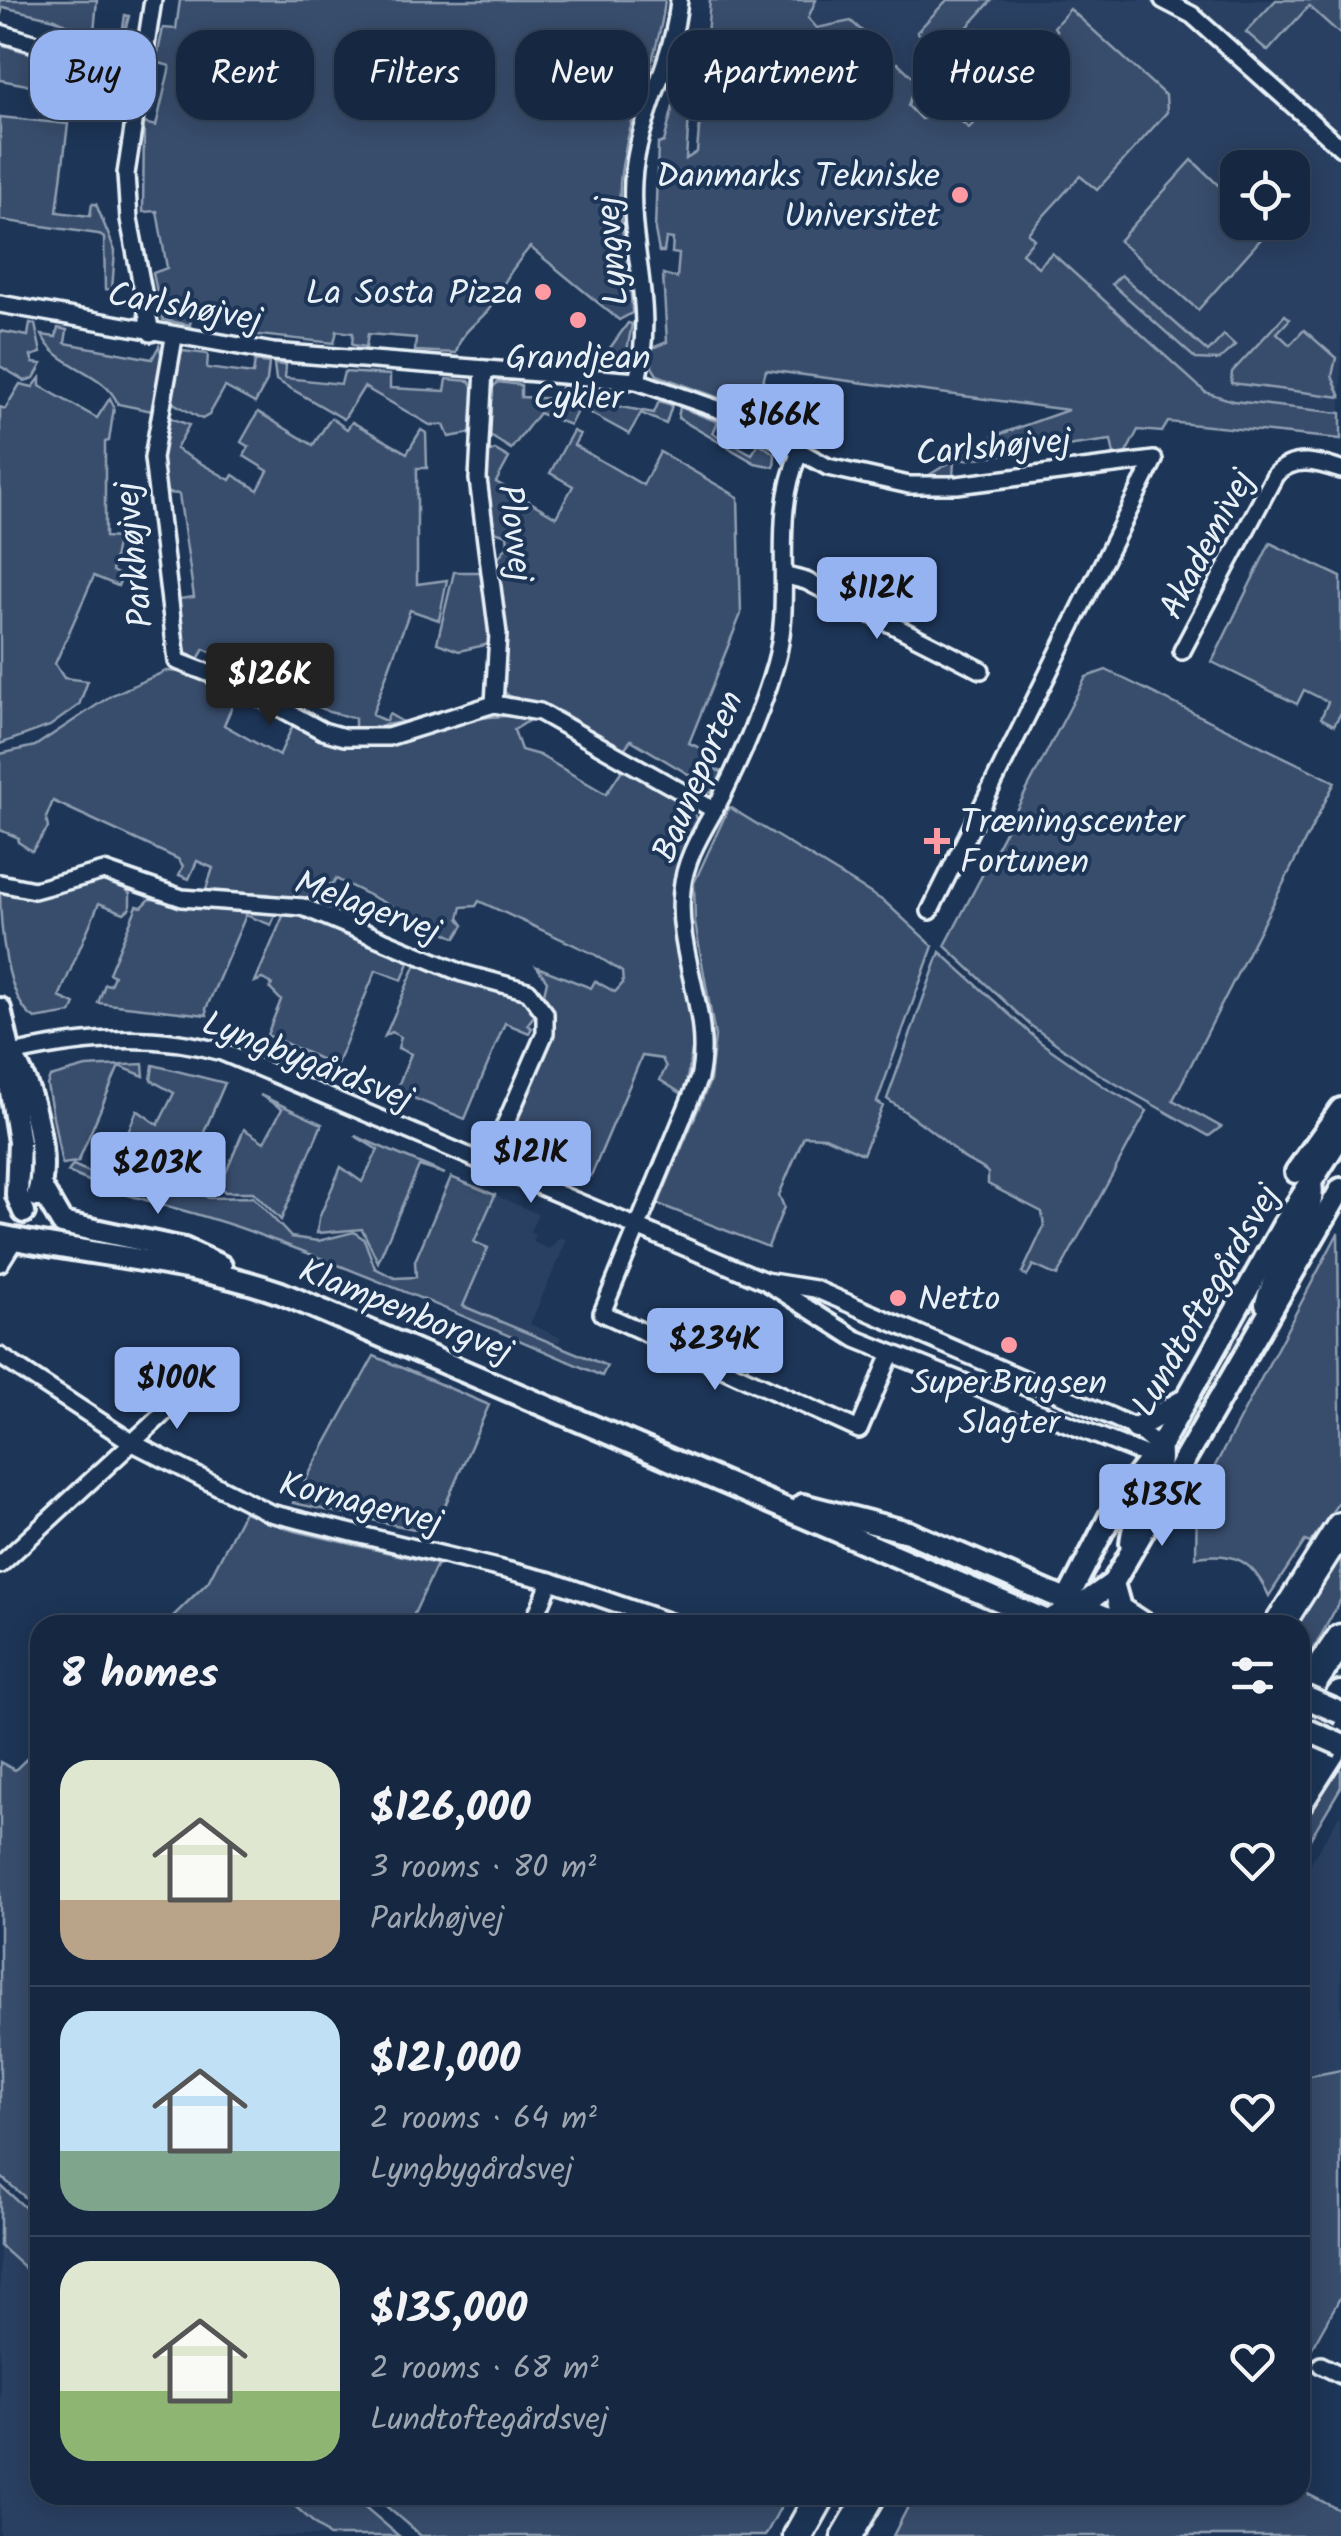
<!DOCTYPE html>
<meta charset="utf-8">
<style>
:root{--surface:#162841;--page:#1f3048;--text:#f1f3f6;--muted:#9ea6b1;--line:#35445a;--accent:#95b2f1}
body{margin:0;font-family:Kalam,sans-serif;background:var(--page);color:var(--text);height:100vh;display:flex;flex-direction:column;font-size:38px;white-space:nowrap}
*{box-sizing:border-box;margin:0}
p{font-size:32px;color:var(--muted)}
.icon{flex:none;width:55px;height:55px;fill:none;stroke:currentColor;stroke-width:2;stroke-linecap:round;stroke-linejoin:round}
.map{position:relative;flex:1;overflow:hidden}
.side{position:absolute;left:30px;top:1615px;width:1280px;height:890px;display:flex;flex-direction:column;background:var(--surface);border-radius:30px;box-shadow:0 5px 25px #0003,0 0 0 2px var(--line)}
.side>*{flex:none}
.hud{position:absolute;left:30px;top:30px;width:1282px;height:90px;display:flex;gap:20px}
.controls{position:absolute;left:1220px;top:150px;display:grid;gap:20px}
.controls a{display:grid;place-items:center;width:90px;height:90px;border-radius:20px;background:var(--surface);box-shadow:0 5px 25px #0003,0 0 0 2px var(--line);font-size:50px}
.price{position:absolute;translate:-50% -85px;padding:0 22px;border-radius:10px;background:var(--accent);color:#111;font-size:32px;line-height:65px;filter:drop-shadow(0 2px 5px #0008)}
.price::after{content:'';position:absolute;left:50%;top:60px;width:30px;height:22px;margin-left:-15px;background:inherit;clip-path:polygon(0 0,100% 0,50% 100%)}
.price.selected{background:#222;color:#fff}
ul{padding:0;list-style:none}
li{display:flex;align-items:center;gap:30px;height:250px;padding:0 30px}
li+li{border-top:2px solid var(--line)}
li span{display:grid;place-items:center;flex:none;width:280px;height:200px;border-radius:30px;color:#555}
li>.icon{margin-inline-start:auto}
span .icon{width:120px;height:120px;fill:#fffc;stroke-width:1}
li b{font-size:42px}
h2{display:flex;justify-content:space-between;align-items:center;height:120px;padding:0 30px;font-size:42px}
.tag{padding:0 35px;border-radius:30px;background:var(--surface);box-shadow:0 5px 25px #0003,0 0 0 2px var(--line);font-size:35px;line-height:90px}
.tag.selected{background:var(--accent);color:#111}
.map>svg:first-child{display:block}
.built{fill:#2a4162;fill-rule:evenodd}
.green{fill:#374d6c;stroke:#909fb2;stroke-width:2.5}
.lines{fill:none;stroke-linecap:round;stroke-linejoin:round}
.street-casing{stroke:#e8f1f8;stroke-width:22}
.secondary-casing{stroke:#e8f1f8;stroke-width:28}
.highway-casing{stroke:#e8f1f8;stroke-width:35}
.street{stroke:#1d3557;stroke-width:15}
.secondary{stroke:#1d3557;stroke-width:20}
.highway{stroke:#1d3557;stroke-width:28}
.secondary-bridge-casing{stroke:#e8f1f8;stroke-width:28;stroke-linecap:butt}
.secondary-bridge{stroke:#1d3557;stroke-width:20}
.poi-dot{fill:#ff9aa2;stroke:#1d3557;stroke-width:4}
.labels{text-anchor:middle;stroke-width:8;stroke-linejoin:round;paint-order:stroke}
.poi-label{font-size:35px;fill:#e8f1f8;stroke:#1d3557;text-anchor:end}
.street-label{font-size:35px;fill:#e8f1f8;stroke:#1d3557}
</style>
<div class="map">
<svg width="1341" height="2536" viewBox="0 0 1341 2536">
<rect width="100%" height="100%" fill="#1d3557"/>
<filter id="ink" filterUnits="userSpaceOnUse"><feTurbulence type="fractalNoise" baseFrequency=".01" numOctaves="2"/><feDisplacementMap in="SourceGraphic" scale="20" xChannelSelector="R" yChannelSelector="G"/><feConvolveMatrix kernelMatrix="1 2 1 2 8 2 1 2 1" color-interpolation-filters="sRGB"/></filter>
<g filter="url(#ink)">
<g class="built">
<path d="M 710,0 L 1341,0 L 1341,439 L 765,370 L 686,160 L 697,152 ZM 1238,168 L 1292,168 L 1292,222 L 1238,222 Z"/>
<path d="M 495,1195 L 538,1214 L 530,1232 L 535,1235 L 533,1242 L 549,1249 L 560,1237 L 567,1240 L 530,1324 L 561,1338 L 558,1343 L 462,1306 L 487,1249 L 474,1242 Z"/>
<path d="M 1341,1813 L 1341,2070 L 1300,2078 L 1300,1880 Z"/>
<path d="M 0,2247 L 40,2282 L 40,2495 L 282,2495 L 329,2536 L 0,2536 Z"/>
</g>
<g class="green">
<path d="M 97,0 L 94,32 L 122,35 L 125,15 L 129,16 L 116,65 L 92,50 L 97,39 L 55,19 L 3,7 L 0,18 L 0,0 Z"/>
<path d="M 180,0 L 665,0 C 659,60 628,114 621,174 C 615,221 632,266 632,313 L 619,320 L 530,247 C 516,263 504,282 496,298 C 486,321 462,325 456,353 L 415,351 L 416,338 L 368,334 L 366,347 L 352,345 L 353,333 L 337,331 L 334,343 L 249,334 L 251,321 L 192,312 L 190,325 L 163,320 L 153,273 L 167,268 L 157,211 L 143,212 L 144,123 L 156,126 L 170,66 L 156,62 L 163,28 L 176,29 Z"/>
<path d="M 710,0 L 816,0 L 808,18 L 817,28 L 851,21 L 871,39 L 865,61 L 879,73 L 898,63 L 916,80 L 908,106 L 921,119 L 948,110 L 969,128 L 1057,31 L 1054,27 L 1070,9 L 1166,96 L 1167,112 L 1097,190 L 1080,176 L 1028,233 L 1034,239 L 1022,253 L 1038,267 L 1052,253 L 1205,392 L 1233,401 L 1341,413 L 1341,439 L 1168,422 L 1162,432 L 1138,430 L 1126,453 L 1114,455 L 1111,440 L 954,461 L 953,477 L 929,475 L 992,437 L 1068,410 L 766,370 L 756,408 L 801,437 L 796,437 L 730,402 L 657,375 L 652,367 L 652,348 L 667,342 L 663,274 L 677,278 L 679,254 L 672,253 L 673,239 L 666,238 L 664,252 L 659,252 L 655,230 L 658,144 L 664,142 L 685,59 L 693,58 L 686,159 L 697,152 Z"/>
<path d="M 947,0 L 992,0 L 942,55 L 917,32 Z"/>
<path d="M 1276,0 L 1341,0 L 1341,35 L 1309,6 L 1268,51 L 1246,32 Z"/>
<path d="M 0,44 L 65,64 L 122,100 L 122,114 L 102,112 L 91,105 L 92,93 L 55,86 L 54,90 L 0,80 Z"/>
<path d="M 0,117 L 68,124 L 57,212 L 90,216 L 92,204 L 96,204 L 115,251 L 112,290 L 105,289 L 104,238 L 98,234 L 0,220 Z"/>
<path d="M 1192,160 L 1237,203 L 1238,222 L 1259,223 L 1268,231 L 1198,310 L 1119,241 Z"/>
<path d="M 1121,275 L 1208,352 L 1224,335 L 1235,345 L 1219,360 L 1196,359 L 1112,284 Z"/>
<path d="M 1285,315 L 1290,319 L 1277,333 L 1290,345 L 1304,330 L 1336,358 L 1332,376 L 1341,397 L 1231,383 L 1232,372 Z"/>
<path d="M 30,323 L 35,324 L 41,353 L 31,356 L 33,363 L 42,364 L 34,378 L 25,381 L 0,366 L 0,331 L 28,336 Z"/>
<path d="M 628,323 L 632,324 L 626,356 L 615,363 L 600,362 Z"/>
<path d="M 58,328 L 67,330 L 65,343 L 152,359 L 159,346 L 163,360 L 152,411 L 118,404 C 103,369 57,369 42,335 L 56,337 Z"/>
<path d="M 183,351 L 208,354 L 207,368 L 253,374 L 255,361 L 269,363 L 267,381 L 255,403 L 225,387 L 209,415 L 202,419 L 168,400 L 177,358 Z"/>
<path d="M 274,364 L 286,365 L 285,378 L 341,384 L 344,372 L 390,375 L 390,388 L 445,391 L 447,379 L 469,381 L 477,392 L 472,433 L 449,437 L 444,425 L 430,425 L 364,387 L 344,419 L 276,380 Z"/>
<path d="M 40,378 L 40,386 L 97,418 L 110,398 L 114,407 L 109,441 L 105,442 L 105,537 L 118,538 L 112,571 L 122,576 L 118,586 L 94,576 L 55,664 L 64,678 L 88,681 L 79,705 L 50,726 L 0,744 L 0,407 L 5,409 L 20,384 L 33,387 Z"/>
<path d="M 498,382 L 521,385 L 521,397 L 560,399 L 561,387 L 595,389 L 594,402 L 654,413 L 659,401 L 672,405 L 666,424 L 641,413 L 629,434 L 579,407 L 570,425 L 539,413 L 511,449 L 486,433 L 489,391 Z"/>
<path d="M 680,407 L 718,422 L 713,433 L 752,454 L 759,443 L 775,454 L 774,467 L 755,463 L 678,418 Z"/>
<path d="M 258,412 L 313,445 L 331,418 L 347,429 L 352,422 L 407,453 L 421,430 L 426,433 L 427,468 L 417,468 L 417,584 L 447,580 L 439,620 L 410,610 L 372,715 L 386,721 L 389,714 L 403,722 L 355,730 L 355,718 L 329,712 L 295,695 L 292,706 L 247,679 L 246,668 L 204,649 L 198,659 L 184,652 L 179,599 L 194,597 L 179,494 L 168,493 C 154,473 160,439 165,416 L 189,425 L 176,449 L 230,480 L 233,475 L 258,490 L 268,471 L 244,456 L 249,447 L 241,442 Z"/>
<path d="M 573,431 L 580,434 L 574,445 L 643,485 L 660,452 L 738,497 L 741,614 L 689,743 L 715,755 L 710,767 L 724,773 L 711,793 L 693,788 L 693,777 L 631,740 L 624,749 L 561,712 L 512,698 L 503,691 L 505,627 L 495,562 L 508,545 L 507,535 L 491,530 L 485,509 L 485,454 L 495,450 L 509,458 L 496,482 L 556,517 L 573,486 L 550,473 Z"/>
<path d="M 1270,543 L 1341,577 L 1341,713 L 1334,725 L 1321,718 L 1328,702 L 1304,690 L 1297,704 L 1212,662 Z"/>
<path d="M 454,572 L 484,572 L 489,644 L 459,651 L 437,643 Z"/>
<path d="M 1106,670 L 1335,782 L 1173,1100 L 1221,1127 L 1209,1136 L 1102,1076 L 1030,1025 L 945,946 L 1086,677 Z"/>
<path d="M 166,671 L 184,672 L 238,693 L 224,725 L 279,756 L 293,725 C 395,779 435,703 533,718 L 514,730 L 521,750 L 539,755 L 606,794 L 624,767 L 689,804 L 698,820 L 678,866 L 673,888 L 695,1034 L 684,1095 L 660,1080 L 666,1067 L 662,1059 L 642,1056 L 591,1176 L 508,1141 L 554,1027 L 544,994 L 547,981 L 537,967 L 591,988 L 595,981 L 615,992 L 623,983 L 622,972 L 594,954 L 479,901 L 476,906 L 462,907 L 459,918 L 464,925 L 456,938 L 336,879 L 333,884 L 318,884 L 317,905 L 267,894 L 205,892 L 213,868 L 197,861 L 189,879 L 179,875 L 183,866 L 178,859 L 53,801 L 46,818 L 48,828 L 32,851 L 18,842 L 19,838 L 0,830 L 0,754 L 35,746 L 112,695 Z"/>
<path d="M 729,807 L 885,902 L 933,946 L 877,1102 L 883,1106 L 863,1154 L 825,1137 L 804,1136 L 779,1195 L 784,1207 L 768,1247 L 658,1204 L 710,1081 L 715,1036 L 695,923 L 694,883 Z"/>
<path d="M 96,877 L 120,882 L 130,894 L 130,908 L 124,913 L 99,903 L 59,997 L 75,1004 L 71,1013 L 35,1019 C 5,1000 0,922 0,889 Z"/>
<path d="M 150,899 L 278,909 L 271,925 L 246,915 L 206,1009 L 207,1015 L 98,1003 L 105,984 L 110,985 L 114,976 L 109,973 L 137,906 L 142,907 Z"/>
<path d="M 286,909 L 411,958 L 402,980 L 376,970 L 336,1066 L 267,1035 L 281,1000 L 270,989 L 272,984 L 262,979 L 255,982 Z"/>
<path d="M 940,952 L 1040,1042 L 1106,1088 L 1147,1111 L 1057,1276 L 1033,1265 L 1027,1276 L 1022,1273 L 1044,1226 L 1042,1212 L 988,1184 L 988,1173 C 980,1164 968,1163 960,1155 C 938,1134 913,1117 887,1099 Z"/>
<path d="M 417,962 L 523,997 L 537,1012 L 527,1025 L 532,1028 L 529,1033 L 505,1023 L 465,1119 L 396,1091 L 411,1054 L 398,1048 L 401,1037 L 392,1032 L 385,1036 Z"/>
<path d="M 143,1064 L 144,1076 L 119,1066 L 78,1162 L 62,1164 L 47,1085 L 50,1077 L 86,1067 Z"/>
<path d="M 153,1065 L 225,1083 L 184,1179 L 158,1164 L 129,1176 L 114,1166 L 137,1110 L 158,1125 L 174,1093 L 151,1080 Z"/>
<path d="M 260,1095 L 322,1124 L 281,1220 L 253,1192 L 225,1192 L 220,1187 L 244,1129 L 264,1142 L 282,1109 Z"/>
<path d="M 355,1136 L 445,1174 L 419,1166 L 378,1262 L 362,1229 L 317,1233 L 319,1218 L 341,1167 L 362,1182 L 378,1150 Z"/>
<path d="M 73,1165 L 105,1179 L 109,1171 L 126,1181 L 153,1170 L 209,1198 L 253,1197 L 291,1237 L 318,1241 L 354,1232 L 364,1239 L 375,1268 L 395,1278 L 416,1277 L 415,1261 L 451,1177 L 495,1195 L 474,1242 L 488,1248 L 463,1306 L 607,1366 L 602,1376 C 485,1325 369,1275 249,1231 C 189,1209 125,1199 68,1172 Z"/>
<path d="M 1338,1233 L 1341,1499 L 1310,1543 L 1305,1541 L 1269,1596 C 1253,1561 1235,1551 1196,1557 L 1197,1500 Z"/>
<path d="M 742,1312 L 767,1323 L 745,1373 L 720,1362 Z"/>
<path d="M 374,1356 L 489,1405 L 433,1533 L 293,1503 Z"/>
<path d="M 244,1512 L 291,1530 L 437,1564 L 409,1625 L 164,1625 L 208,1582 Z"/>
<path d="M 1341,1547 L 1341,1599 L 1302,1670 L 1300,1625 L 1291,1625 Z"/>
<path d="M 40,1746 L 40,2210 L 0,2176 L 0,1762 L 15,1770 Z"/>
<path d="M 1332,1767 L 1341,1770 L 1341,1787 L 1300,1856 L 1300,1834 Z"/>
<path d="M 1341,2070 L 1341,2296 L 1300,2369 L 1300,2078 Z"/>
<path d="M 0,2185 L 40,2221 L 40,2282 L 0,2246 Z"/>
<path d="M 1300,2490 L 1341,2511 L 1341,2536 L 893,2536 L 914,2495 L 1300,2495 Z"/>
<path d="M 282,2495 L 351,2495 L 399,2536 L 329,2536 Z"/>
<path d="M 373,2495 L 787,2495 L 765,2536 L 421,2536 Z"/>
</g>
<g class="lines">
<g class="street-casing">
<g id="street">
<path d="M 1163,0 L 1192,15 L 1341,148"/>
<path d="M 0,33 L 66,53 L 137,91"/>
<path d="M 0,304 L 273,352 L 637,381 L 732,414 L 828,467 L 909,485 L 957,485 L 1154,460 L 930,911"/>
<path d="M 151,333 L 129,219 L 126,174 L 153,0"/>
<path d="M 174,338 L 153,458 L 177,661 L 234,683 L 323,731 L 344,737 L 388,737 L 494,704 L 540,712 L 714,810"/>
<path d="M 484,369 L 478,479 L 498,634 L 494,704"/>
<path d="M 637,381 C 656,304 629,254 633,181 C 637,118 674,63 679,0"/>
<path d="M 799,454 C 769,520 795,596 775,665 C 762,710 744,751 724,792 C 708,824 685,854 682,890 C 675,954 713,1014 699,1078 L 602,1313 L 859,1430 L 891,1354"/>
<path d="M 787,576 L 806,581 L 981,670"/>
<path d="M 1182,651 L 1275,475 C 1294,455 1317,462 1341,470"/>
<path d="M 0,883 L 34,890 L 104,871 L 182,898 L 303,907 L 462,973 L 528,991 L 545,1013 L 545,1033 L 488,1164"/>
<path d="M 0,1057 C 73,1039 149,1031 222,1052 L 765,1281 L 815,1289 L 1110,1416 L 1136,1428 L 1159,1448"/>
<path d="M 0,1263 L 15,1239"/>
<path d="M 768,1283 L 856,1339 L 1151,1457"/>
<path d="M 0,1356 L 133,1443 L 270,1513 L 551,1581 L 678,1625"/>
<path d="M 0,1565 L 190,1389"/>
<path d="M 532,1625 L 551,1581"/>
<path d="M 1321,2365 L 1341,2375"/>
</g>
</g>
<g class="secondary-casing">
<g id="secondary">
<path d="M 0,1009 L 10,1054 L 10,1085 L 19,1142 L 17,1195 L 24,1212"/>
<path d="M 10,1054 C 32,1083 51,1161 37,1196"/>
<path d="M 1296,1172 L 1341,1109"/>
<path d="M 41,1187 L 62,1223 L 184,1249 L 221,1266"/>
<path d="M 0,1236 C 94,1256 190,1261 281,1293 L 1057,1625"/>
<path d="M 1266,1304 C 1274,1269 1318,1216 1311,1184"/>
<path d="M 1136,1428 L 1181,1402"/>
<path d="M 803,1505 L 908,1532 L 1124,1625"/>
<path d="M 1131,1544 C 1133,1511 1166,1481 1159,1448"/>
<path d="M 1113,1583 L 1120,1608 L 1146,1625"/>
<path d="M 1055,1617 L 1079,1607 L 1113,1583 L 1341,1189"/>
<path d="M 1070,1625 L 1067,1600 L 1119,1499 L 1159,1448 L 1283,1226 L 1341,1135"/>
</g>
</g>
<g class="highway-casing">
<g id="highway">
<path d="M 1279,1625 L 1341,1527"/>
<path d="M 1300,1700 L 1341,1639"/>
<path d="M 1300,1756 L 1341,1696"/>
<path d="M 1300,1799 L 1341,1735"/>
<path d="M 798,2536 L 821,2495"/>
<path d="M 847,2536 L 871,2495"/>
</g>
</g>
<use href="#street" class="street"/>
<use href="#secondary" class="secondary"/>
<use href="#highway" class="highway"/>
<g class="secondary-bridge-casing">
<g id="secondary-bridge">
<path d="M 1300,1695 L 1341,1713"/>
<path d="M 1300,1727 L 1341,1745"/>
</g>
</g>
<use href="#secondary-bridge" class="secondary-bridge"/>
</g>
</g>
<g class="poi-dot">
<circle cx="960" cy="195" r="10"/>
<circle cx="543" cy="292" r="10"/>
<circle cx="578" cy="320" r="10"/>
<path d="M932 826h10v10h10v10h-10v10h-10v-10h-10v-10h10z"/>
<circle cx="898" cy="1298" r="10"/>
<circle cx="1009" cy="1345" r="10"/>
</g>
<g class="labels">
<g class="poi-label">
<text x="940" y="187">Danmarks Tekniske<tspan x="940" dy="40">Universitet</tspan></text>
<text x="523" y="304">La Sosta Pizza</text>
<text x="578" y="369" text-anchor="middle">Grandjean<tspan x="578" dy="40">Cykler</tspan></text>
<text x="960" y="833" text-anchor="start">Træningscenter<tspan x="960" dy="40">Fortunen</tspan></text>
<text x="918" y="1310" text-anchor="start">Netto</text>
<text x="1009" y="1394" text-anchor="middle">SuperBrugsen<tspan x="1009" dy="40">Slagter</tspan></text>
</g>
<g class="street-label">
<text transform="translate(611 251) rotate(-95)" y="12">Lyngvej</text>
<text transform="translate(185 306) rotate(10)" y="12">Carlshøjvej</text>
<text transform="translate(993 446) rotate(-5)" y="12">Carlshøjvej</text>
<text transform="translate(516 533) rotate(83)" y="12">Plovvej</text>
<text transform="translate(1206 544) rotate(-62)" y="12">Akademivej</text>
<text transform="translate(133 555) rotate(-96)" y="12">Parkhøjvej</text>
<text transform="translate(697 776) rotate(-67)" y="12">Bauneporten</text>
<text transform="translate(368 906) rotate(20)" y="12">Melagervej</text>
<text transform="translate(308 1060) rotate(21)" y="12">Lyngbygårdsvej</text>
<text transform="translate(1205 1300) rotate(-60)" y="12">Lundtoftegårdsvej</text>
<text transform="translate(406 1310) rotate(22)" y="12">Klampenborgvej</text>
<text transform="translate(361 1502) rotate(14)" y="12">Kornagervej</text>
</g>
</g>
</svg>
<div class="controls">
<a><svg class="icon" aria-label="locate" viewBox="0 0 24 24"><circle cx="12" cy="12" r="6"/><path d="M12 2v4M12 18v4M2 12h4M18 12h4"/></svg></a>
</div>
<b class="price" style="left:780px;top:469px">$166K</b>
<b class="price" style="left:877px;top:642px">$112K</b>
<b class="price selected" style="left:270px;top:728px">$126K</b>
<b class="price" style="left:531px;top:1206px">$121K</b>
<b class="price" style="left:158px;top:1217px">$203K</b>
<b class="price" style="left:715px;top:1393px">$234K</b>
<b class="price" style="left:177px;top:1432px">$100K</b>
<b class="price" style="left:1162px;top:1549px">$135K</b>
<div class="hud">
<a class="tag selected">Buy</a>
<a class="tag">Rent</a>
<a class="tag">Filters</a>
<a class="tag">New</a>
<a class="tag">Apartment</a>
<a class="tag">House</a>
</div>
<section class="side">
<h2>8 homes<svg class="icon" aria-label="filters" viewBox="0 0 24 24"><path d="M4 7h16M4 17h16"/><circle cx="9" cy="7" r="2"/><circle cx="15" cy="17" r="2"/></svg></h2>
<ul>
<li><span style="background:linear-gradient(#dfe7d0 70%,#b9a48a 0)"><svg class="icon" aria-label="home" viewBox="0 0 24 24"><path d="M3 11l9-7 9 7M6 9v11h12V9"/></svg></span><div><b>$126,000</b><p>3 rooms · 80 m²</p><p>Parkhøjvej</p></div><svg class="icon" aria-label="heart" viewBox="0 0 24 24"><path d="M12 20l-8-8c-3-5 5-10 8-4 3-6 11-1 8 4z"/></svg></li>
<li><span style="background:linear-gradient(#bfe0f5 70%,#7fa58c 0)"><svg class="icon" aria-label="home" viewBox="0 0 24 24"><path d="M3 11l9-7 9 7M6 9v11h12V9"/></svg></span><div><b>$121,000</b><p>2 rooms · 64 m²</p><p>Lyngbygårdsvej</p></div><svg class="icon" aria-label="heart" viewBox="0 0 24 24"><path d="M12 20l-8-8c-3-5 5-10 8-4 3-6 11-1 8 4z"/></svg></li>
<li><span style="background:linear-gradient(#dfe7d0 65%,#8fb573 0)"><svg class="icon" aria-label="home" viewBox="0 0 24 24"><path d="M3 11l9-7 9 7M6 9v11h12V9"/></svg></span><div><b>$135,000</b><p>2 rooms · 68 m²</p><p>Lundtoftegårdsvej</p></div><svg class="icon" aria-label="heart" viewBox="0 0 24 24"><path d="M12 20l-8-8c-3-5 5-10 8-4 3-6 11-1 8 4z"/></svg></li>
</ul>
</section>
</div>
